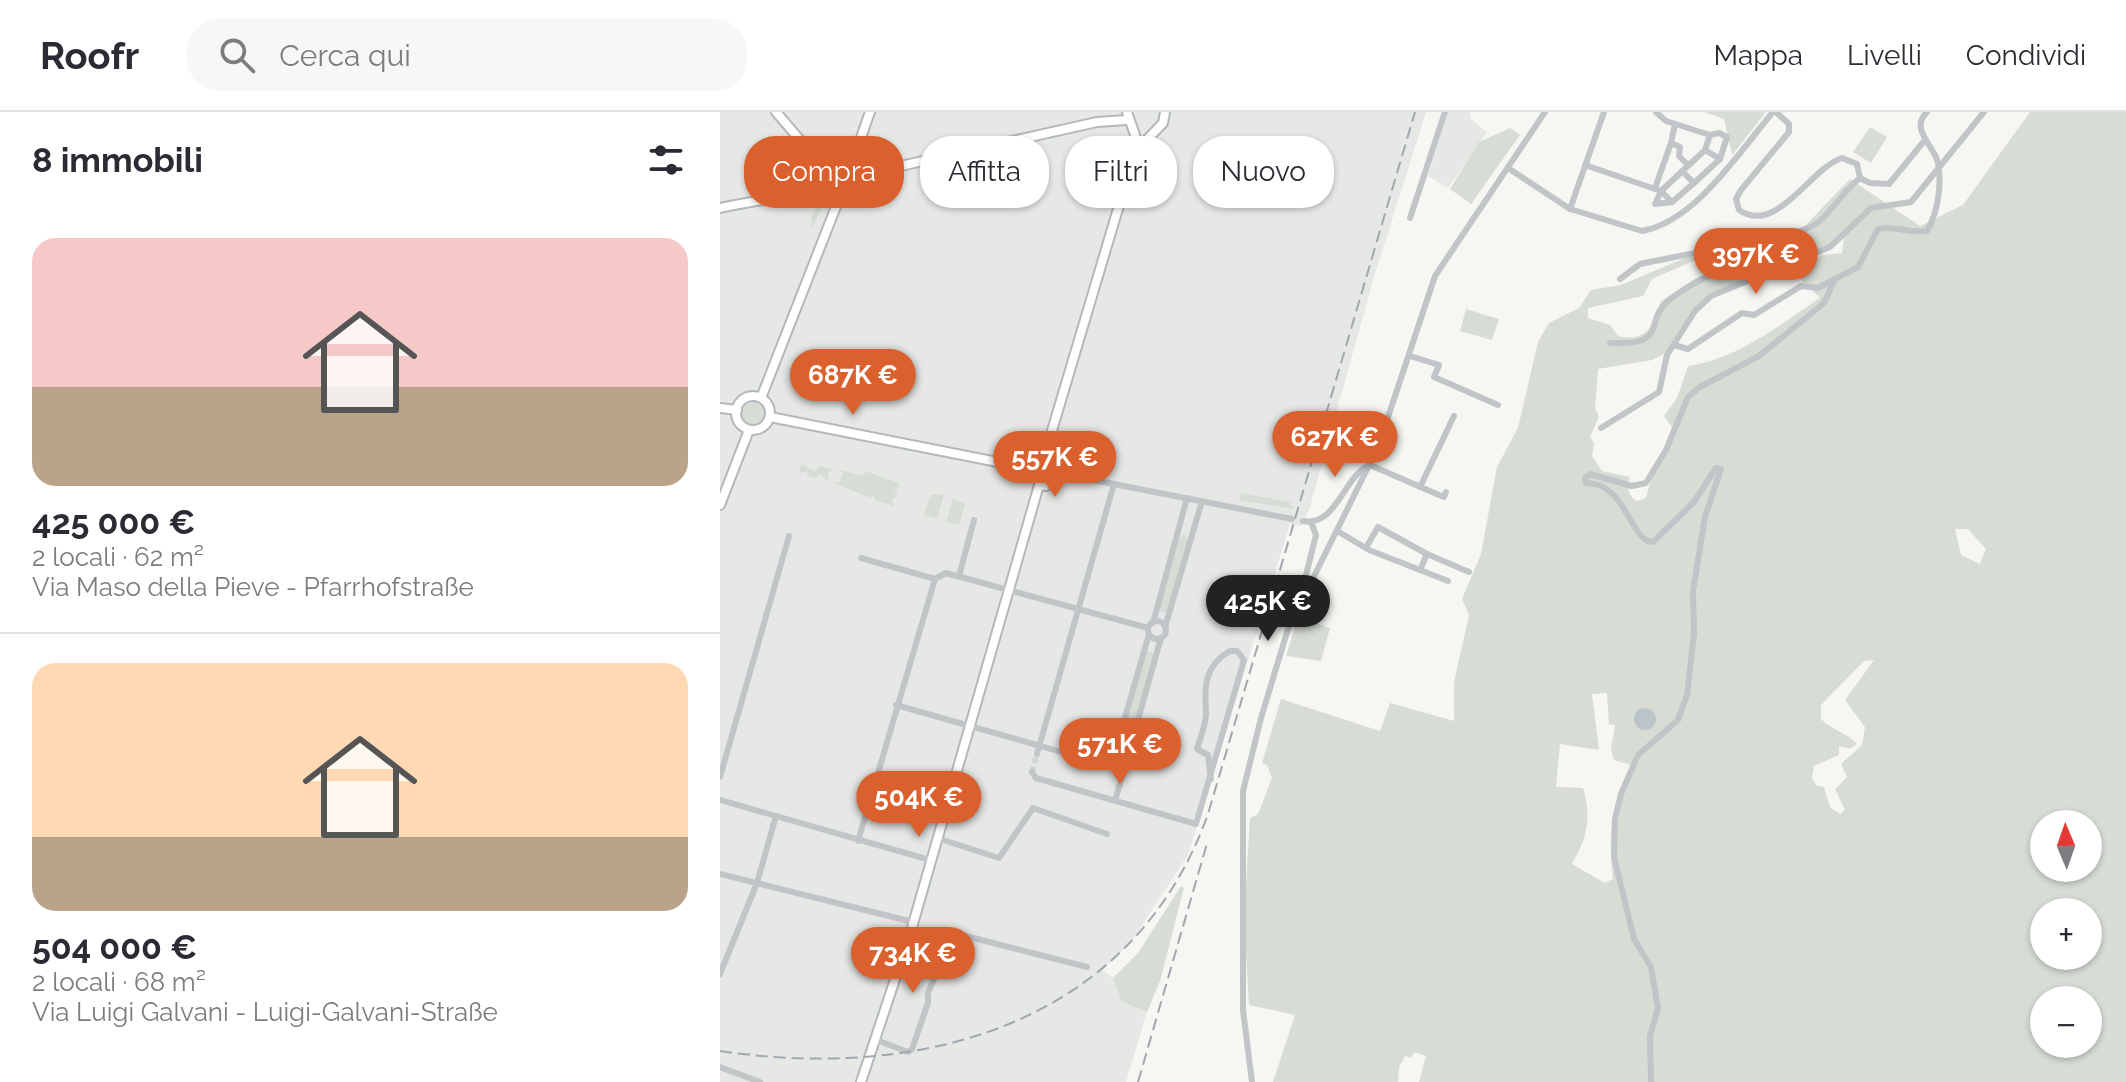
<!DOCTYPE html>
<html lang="it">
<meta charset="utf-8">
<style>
:root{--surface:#fff;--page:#f7f7f7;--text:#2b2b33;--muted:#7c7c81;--line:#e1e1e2;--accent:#da612e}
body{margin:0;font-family:Raleway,sans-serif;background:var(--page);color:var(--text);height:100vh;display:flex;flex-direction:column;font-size:30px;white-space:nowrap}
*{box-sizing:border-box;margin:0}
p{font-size:26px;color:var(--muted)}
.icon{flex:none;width:44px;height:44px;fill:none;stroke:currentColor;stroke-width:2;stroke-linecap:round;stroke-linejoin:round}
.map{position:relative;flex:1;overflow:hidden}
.side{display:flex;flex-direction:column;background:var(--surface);width:720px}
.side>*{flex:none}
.guide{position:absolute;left:24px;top:24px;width:760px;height:72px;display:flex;gap:16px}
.needle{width:52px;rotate:358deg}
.tools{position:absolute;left:1310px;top:698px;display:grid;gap:16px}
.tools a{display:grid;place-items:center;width:72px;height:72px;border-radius:50%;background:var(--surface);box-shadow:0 2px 6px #0004;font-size:40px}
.price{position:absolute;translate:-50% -68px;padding:0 18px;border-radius:28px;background:var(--accent);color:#fff;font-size:26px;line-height:52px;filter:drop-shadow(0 2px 4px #0008)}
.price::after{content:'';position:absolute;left:50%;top:48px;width:24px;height:18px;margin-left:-12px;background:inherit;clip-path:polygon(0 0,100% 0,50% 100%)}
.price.current{background:#222;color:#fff}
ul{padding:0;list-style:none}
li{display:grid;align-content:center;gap:16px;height:424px;padding:0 32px}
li+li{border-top:2px solid var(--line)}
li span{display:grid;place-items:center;height:248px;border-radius:24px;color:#555}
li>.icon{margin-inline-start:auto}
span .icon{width:144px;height:144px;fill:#fffc;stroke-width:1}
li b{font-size:34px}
h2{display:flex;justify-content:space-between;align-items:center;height:96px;padding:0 32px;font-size:34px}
.chip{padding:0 28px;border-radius:32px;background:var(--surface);box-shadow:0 2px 6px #0004;font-size:28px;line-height:72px}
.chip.current{background:var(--accent);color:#fff}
header{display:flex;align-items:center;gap:48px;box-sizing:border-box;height:112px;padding:0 40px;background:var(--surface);border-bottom:2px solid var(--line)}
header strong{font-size:38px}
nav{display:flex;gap:44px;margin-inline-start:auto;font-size:28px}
.search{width:560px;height:72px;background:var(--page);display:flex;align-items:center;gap:20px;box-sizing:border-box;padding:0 28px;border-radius:32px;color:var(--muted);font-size:30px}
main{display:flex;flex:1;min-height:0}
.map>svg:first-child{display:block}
.built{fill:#e6e8e6}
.green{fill:#d7ddd4;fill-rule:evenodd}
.water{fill:#bbc5c9}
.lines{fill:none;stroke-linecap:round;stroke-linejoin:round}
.minor-tunnel{stroke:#d2d6d7;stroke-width:6;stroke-dasharray:6 3;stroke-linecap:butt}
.major-casing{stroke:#b4b8bc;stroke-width:12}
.minor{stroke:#c1c5c8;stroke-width:6}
.major{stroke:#fff;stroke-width:8}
.rail{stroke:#a2a7ad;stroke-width:2;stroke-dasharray:12 6;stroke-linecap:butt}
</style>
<header>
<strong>Roofr</strong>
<div class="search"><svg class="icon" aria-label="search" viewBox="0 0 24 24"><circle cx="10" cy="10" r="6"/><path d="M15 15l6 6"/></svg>Cerca qui</div>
<nav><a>Mappa</a><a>Livelli</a><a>Condividi</a></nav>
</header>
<main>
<section class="side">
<h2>8 immobili<svg class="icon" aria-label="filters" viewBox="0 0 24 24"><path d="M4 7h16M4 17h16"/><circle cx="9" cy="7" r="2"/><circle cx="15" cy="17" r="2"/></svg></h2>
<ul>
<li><span style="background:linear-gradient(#f6c9c9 60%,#b9a48a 0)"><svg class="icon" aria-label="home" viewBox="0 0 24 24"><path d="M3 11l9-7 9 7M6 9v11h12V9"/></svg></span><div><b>425 000 €</b><p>2 locali · 62 m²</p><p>Via Maso della Pieve - Pfarrhofstraße</p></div></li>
<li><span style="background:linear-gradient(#ffd9b3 70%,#b9a48a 0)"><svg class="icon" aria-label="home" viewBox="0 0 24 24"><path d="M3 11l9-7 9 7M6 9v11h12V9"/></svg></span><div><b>504 000 €</b><p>2 locali · 68 m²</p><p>Via Luigi Galvani - Luigi-Galvani-Straße</p></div></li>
</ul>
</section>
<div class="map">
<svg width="1406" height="970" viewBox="0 0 1406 970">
<rect width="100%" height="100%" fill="#f6f6f3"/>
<g class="built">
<path d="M 0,0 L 706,0 L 654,165 L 590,395 L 582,414 L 570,412 L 468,743 L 411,830 L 382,858 L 393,866 L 402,890 L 427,900 L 406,970 L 0,970 Z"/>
<path d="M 728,0 L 750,0 L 751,7 L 767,20 L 728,76 L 708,64 Z"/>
</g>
<g class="green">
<path d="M 984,0 L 1046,0 L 1012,43 L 1004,7 Z"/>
<path d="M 1310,0 L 1406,0 L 1406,970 L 699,970 L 706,944 L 694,940 L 691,946 L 685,944 L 679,955 L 678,970 L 553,970 L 575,903 L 529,893 L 524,805 L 530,706 L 538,702 L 552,666 L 547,653 L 542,651 L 561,587 L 660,619 L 670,591 L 734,609 L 734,570 L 749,503 L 742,487 L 761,442 L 777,355 L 798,316 L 818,230 L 829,211 L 859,196 L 871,178 L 901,173 L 1026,120 L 1059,129 L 1081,118 L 1130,67 L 1200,114 L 1243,93 ZM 1028,125 L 1053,132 L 976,166 L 941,189 C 934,213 927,231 898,224 L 890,213 L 868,206 L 868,196 L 923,184 L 932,167 ZM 1124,126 L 1122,141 L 1101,143 L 1076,163 L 1100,186 C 1061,212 1016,248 968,254 L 957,286 L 944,304 L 954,318 L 935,352 L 926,386 L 917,389 C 907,384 907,375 910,365 L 882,359 L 872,344 L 874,331 L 870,325 L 879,305 L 875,296 L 878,257 L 932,248 L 955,236 L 970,208 L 992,186 L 1065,154 L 1070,158 ZM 1235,417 L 1248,417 L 1266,437 L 1260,452 L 1241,443 ZM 1154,548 L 1125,588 L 1145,615 L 1142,633 L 1121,652 L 1127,665 L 1115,677 L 1125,698 L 1120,702 L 1110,695 L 1104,675 L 1097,674 L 1092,666 L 1094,654 L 1119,643 L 1119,634 L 1130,637 L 1137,632 C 1126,620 1113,619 1101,607 L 1101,593 L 1144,549 ZM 887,581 L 889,612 L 895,613 L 891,637 L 894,648 L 911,653 C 891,694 888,723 893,767 L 885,771 L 852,752 C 867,726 872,706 863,676 L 836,675 L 840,632 L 879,638 L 872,582 ZM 1324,712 L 1368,712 L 1368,756 L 1324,756 ZM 1324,800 L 1368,800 L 1368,844 L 1324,844 ZM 1324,888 L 1368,888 L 1368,932 L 1324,932 Z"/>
<path d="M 1150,15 L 1167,25 L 1151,51 L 1133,40 Z"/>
<path d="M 790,16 L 800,23 L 751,92 L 730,77 L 759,30 Z"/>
<path d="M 94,84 L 102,95 L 92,117 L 91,104 L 97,98 L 94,91 L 82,94 L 71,89 Z"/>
<path d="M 746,197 L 779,207 L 772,228 L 740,219 Z"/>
<circle cx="34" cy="302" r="12"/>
<path d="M 81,352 L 94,359 L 100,354 L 113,357 L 108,361 L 109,370 L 99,362 L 97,366 L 88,364 L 87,359 L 79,362 Z"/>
<path d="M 117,357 L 143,364 L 145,359 L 179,371 L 180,376 L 175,377 L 179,381 L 174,379 L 177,384 L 172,387 L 174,394 L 155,388 L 152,382 L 151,386 L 113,371 L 120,370 L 123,361 Z"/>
<path d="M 521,381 L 569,390 L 574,397 L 519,388 Z"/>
<path d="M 211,382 L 224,383 L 217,407 L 204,403 Z"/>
<path d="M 233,386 L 245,392 L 239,413 L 226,410 Z"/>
<path d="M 464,422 L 468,427 L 447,501 L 437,498 L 457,429 Z"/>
<path d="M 578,505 L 610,516 L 601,549 L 566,544 Z"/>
<path d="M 426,539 L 436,542 L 407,642 L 397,639 Z"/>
<path d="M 461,774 L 464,776 L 440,869 L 427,900 L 402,890 L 393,866 L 418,841 Z"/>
</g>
<circle class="water" cx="925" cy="607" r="11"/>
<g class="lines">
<path class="minor-tunnel" d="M 312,660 L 317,642"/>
<g class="major-casing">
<g id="major">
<path d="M 56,0 L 104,56 L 101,66 L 89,73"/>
<path d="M 416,39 L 443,11 L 445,0"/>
<path d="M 103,53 L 115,55 L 131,45"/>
<path d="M 0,96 C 28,89 110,81 126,59 C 137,43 143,18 150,0"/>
<circle cx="33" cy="301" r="17"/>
<path d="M 41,286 L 119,87 L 132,69 L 154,60 L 377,10 L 407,8"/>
<path d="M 0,296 L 17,298"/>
<path d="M 50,305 L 298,354 L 316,361 L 325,356"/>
<path d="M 319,373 L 326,374 L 331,369 L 332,363 L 325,356 L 328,332 L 414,43 L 415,23 L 407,0"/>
<path d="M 0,393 L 29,318"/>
<path d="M 141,970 L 191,819 L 319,373"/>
</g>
</g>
<g class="minor">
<path d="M 1056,0 L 1069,12 L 1069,20 L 1021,78 L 1016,87 L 1019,98 C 1057,124 1090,56 1122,46 L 1137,52 L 1140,66"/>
<path d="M 955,12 L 951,31 L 960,35 L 959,44 L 968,53"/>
<path d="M 990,23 L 999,21 L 1007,25 L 1000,47"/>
<path d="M 865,53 L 941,79 L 985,38 L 990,23 L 946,9 L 936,0"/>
<path d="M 788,56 L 850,97 L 922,119 C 975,110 1020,39 1053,0"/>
<path d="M 1140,66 L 1150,71 L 1169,72 L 1205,28"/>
<path d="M 974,71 L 1000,47 L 985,38"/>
<path d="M 935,76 L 951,31"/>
<path d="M 941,79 L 952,90 L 935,92 Z"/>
<path d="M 952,90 L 974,71 L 962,59"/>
<path d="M 850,97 L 884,0"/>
<path d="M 690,106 L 725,0"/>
<path d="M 900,167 L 920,152 L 1024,131 L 1049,138"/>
<path d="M 890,231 C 950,234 923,210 948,189 C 981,162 1026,149 1063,130 C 1074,117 1090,119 1101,108 C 1115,94 1124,79 1140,66"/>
<path d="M 954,233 L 968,237 L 1022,201 L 1034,203 L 1081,174 L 1098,176 L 1115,167"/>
<path d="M 690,244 L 719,253 L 714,265 L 778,293"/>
<path d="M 881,316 L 939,280 L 947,243 L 975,199 L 991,184 L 1110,135 L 1151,96 L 1191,90 L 1264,0"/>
<path d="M 332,366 L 358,365 L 572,407"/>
<path d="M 700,375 L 734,304"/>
<path d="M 583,409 C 617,415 624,363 650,353 L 719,383 L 724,385 L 726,380"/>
<path d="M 619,420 L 649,438 L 728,469"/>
<path d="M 647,434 L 658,415 L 707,442 L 700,458"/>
<path d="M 707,442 L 749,460"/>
<path d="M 141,446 L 215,467 L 226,461 L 428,516"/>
<path d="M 239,464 L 254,408"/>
<path d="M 580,487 L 596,423 L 591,410"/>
<circle cx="437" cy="518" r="9"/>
<path d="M 433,511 L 467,386"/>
<path d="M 445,515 L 482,389"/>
<path d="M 176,593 L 405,658"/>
<path d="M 317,642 L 394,372"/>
<path d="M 391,654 L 429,522"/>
<path d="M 312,660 L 316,666 L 476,712 L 524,548 L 517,539 L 510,539 C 485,553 484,574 486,599 C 487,611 480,626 477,637 L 488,643 L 491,667"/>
<path d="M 0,665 L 69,424"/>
<path d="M 0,688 L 210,748"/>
<path d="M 395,689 L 441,526"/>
<path d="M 217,726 L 279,746 L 313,696 L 387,722"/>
<path d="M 138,729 L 215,467"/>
<path d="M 0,762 L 193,810"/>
<path d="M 191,819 L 228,827 L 242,823 L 367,855"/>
<path d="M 0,862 L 37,771 L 56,704"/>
<path d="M 154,927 L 188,940 L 192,937 L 208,891 L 208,881 L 231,826"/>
<path d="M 0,955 L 40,970"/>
<path d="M 532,970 L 523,898 L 523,679 L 541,606 L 568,517 L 658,335 L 715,164 L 825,0"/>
<path d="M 931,970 L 930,924 L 938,896 L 931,855 L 914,827 L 894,745 L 895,707 L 901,682 L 918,643 L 958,608 L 967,583 L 974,521 L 973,479 L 985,405 L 1001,357 L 996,356 L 974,390 L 933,430 C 910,430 907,371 866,371 L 865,366 L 870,362 L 912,374 L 926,371 L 946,338 L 968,285 L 980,275 L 1039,244 L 1104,191 L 1115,167 L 1138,155 L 1158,117 C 1176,113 1189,122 1207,119 C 1218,100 1222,72 1218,51 C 1214,33 1189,17 1207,0"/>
</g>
<use href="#major" class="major"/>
<g class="rail">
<path d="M 0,939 C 208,970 414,909 488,702 L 695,0"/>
<path d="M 418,970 L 488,728"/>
</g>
</g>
</svg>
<div class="tools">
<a><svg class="needle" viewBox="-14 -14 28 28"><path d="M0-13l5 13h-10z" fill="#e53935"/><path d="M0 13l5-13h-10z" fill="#7c7c81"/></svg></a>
<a>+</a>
<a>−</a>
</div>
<b class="price" style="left:1036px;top:184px">397K €</b>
<b class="price" style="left:133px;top:305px">687K €</b>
<b class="price" style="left:615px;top:367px">627K €</b>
<b class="price" style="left:335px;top:387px">557K €</b>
<b class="price current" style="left:548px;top:531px">425K €</b>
<b class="price" style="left:400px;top:674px">571K €</b>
<b class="price" style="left:199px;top:727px">504K €</b>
<b class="price" style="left:193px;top:883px">734K €</b>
<div class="guide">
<a class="chip current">Compra</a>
<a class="chip">Affitta</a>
<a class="chip">Filtri</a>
<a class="chip">Nuovo</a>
</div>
</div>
</main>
